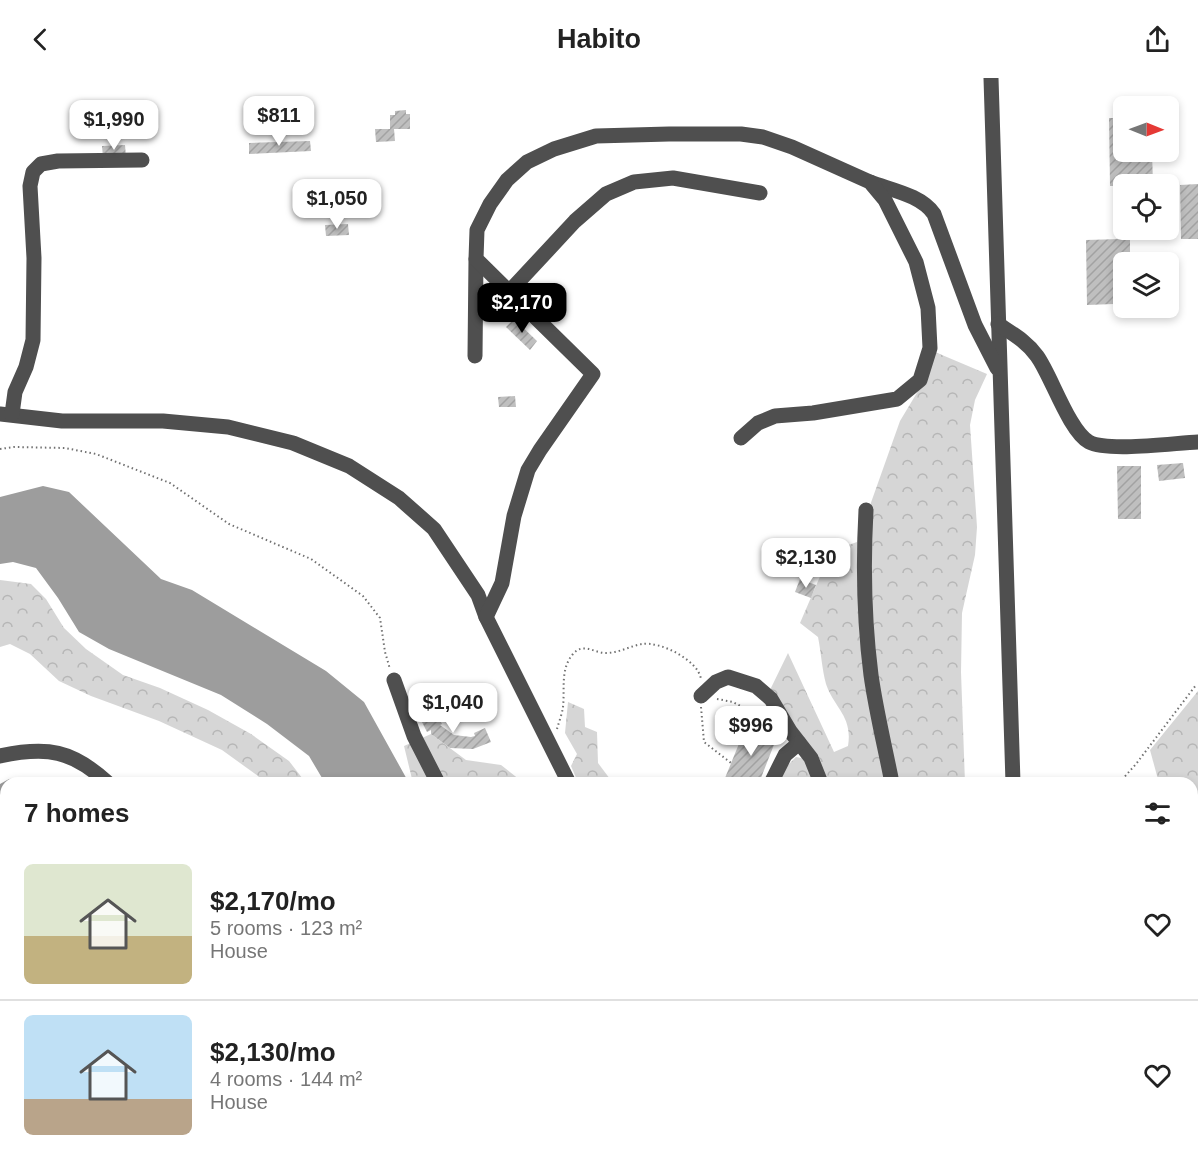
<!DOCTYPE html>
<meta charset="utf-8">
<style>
:root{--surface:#fff;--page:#f6f6f6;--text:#222;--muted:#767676;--line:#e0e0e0;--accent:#000}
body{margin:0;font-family:Arial,sans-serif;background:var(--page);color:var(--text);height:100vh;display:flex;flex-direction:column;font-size:22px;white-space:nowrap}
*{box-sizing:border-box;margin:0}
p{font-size:20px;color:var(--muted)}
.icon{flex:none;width:33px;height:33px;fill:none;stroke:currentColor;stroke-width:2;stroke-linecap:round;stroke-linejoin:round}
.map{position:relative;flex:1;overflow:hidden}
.drawer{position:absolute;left:0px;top:699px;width:1198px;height:386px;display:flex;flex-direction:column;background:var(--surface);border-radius:18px 18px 0 0;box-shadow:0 3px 9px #0003}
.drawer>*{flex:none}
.needle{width:39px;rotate:91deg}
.buttons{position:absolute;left:1113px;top:18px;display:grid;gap:12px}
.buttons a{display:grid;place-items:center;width:66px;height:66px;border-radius:9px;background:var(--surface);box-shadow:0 3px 9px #0003;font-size:30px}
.price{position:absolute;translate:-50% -51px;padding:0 14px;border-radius:12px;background:#fff;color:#222;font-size:20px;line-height:39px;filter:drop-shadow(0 2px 3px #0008)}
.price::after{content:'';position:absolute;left:50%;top:36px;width:18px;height:14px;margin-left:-9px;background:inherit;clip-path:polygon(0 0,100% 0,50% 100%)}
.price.selected{background:var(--accent);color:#fff}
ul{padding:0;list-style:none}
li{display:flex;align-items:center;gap:18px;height:150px;padding:0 24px}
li+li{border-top:2px solid var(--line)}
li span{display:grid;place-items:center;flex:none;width:168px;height:120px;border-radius:9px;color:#555}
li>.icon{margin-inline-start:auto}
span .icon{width:72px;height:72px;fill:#fffc;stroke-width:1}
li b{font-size:26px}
h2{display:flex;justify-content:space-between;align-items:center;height:72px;padding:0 24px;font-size:26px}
header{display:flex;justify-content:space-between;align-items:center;height:78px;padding:0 24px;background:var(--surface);font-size:27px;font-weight:600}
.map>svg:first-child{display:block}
.forest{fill:url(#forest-crowns)}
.water{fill:#9d9d9d}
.building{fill:url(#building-hatch)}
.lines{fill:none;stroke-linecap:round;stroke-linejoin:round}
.path{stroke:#717171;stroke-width:2;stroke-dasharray:1.5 3;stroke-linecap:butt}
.minor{stroke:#4f4f4f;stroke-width:15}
</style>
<header><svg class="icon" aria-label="back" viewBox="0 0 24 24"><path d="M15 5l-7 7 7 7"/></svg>Habito<svg class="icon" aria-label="share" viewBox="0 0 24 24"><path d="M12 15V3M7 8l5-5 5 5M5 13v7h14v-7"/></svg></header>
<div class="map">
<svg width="1198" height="1084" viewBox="0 0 1198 1084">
<defs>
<pattern id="forest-crowns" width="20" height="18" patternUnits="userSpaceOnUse" patternTransform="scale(1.5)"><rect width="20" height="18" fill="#d6d6d6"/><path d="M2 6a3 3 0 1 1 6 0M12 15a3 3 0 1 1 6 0" fill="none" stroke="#b6b6b6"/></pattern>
<pattern id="building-hatch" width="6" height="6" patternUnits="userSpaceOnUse" patternTransform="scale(1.5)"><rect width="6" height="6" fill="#bfbfbf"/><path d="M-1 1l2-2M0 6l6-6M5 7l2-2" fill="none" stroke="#a2a2a2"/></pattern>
</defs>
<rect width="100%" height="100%" fill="#fff"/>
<g class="forest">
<path d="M 935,274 L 987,296 L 975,322 L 970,347 L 977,449 L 975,477 L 962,535 L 961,594 L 965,705 L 826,705 L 769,614 L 788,575 L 834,674 L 848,668 C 853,638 834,630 826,606 C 822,591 821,574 818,559 L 800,545 L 831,473 L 857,464 L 900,343 L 924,303 Z"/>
<path d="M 0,502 L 31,506 L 46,521 L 64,550 L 86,571 L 123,597 L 160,610 L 208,632 L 251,656 L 289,683 L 306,705 L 264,705 L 258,698 L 222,672 L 159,643 L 91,618 L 59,603 L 30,576 L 10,566 L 0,569 Z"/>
<path d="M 1198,613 L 1198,873 L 1193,873 L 1192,705 L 1159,705 L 1150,672 Z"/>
<path d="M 568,624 L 584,631 L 585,649 L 597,654 L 598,685 L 613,705 L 590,705 L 577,702 L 571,688 L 577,676 L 565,655 Z"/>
<path d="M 431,656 L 466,682 L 501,687 L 520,702 L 520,705 L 413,705 L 404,668 Z"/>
<path d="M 796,679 L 806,681 L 817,705 L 778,705 L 784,691 Z"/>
<path d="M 1193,899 L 1193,953 L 1198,957 L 1198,1018 L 1193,1021 Z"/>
<path d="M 353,1078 L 457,1078 L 457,1083 L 352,1084 Z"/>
<path d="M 606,1078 L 761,1078 L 761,1079 L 756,1084 L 604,1084 Z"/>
<path d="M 970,1079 L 1040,1079 L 1042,1084 L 972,1084 Z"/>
<path d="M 1070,1079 L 1166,1079 L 1168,1084 L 1072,1084 Z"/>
</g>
<g class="water">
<path d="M 43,408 L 69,414 L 161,501 L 192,512 L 326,593 L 364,624 L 409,705 L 325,705 L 309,678 L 267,646 L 221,617 L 109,571 L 79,554 L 58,520 L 36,490 L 13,484 L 0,486 L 0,419 Z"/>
<path d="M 29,699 L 61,699 L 76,705 L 6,705 L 6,894 L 0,892 L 0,706 L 9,701 Z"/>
<path d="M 462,1078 L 606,1079 L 604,1084 L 455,1084 Z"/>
<path d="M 264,1079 L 264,1078 L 353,1079 L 352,1084 L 263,1084 Z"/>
</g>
<g class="building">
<path d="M 406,32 L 406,36 L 410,36 L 410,51 L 394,51 L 395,63 L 376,64 L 375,51 L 390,51 L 390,37 L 395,37 L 395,33 Z"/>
<path d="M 1109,40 L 1124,40 L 1124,74 L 1152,74 L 1153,106 L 1124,106 L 1124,152 L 1154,152 L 1154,161 L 1130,161 L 1130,184 L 1124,184 L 1123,232 L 1114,232 L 1114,226 L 1087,227 L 1086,162 L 1121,161 L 1120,108 L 1110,108 Z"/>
<path d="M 310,63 L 311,73 L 249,76 L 249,65 Z"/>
<path d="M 125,67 L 126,79 L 103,79 L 102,68 Z"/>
<path d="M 1198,106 L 1198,161 L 1181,161 L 1180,107 Z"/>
<path d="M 348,146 L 349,157 L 326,158 L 325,147 Z"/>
<path d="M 1168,195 L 1176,195 L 1177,220 L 1168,220 Z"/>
<path d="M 514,241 L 537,263 L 530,272 L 506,249 Z"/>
<path d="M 515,318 L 516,329 L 499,329 L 498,319 Z"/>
<path d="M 1183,385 L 1185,400 L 1159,403 L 1157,387 Z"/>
<path d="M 1117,388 L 1141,388 L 1141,441 L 1118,441 Z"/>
<path d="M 800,501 L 816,507 L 811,520 L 795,514 Z"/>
<path d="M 435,632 L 442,646 L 440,647 L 454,657 L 471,659 L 475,658 L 474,655 L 485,650 L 491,664 L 473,671 L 450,670 L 431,656 L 431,652 L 427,654 L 420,640 Z"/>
<path d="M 747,646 L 777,659 L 759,705 L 723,705 Z"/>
</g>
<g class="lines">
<g class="path">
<path d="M 0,371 L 14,369 L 65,370 L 96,376 L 170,405 L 229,446 L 311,481 L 363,518 L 380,540 L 385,574 L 390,591"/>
<path d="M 717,621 L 733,624 L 748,632"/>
<path d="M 701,629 L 704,664 L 731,685"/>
<path d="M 557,651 C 559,644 562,636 563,629 C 565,611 560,591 573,576 C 583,564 594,575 606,575 C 619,575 630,568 642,566 C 660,563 698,582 701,601"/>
<path d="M 1119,705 L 1136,686 L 1196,607"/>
</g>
<g class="minor">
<path d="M 991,0 L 1013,705"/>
<path d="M 870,104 C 891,112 921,117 934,136 L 975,247 L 997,290"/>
<path d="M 509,214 L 575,143 L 606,116 L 634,104 L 673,100 L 760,115"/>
<path d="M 998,246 C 1013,256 1026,263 1037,278 C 1051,297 1069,353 1089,364 C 1108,374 1174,365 1198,364"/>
<path d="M 475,278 L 476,181"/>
<path d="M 0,336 L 62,343 L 163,343 L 228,349 L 293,365 L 349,388 L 399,420 L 434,451 L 478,517 L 486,539 L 569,705"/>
<path d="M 12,336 L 15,314 L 26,289 L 33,262 L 34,180 L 30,108 L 33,94 L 41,86 L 58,83 L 142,82"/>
<path d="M 866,432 C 863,487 864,542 871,597 C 876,633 885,669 892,705"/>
<path d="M 486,539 L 502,505 L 514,438 L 528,392 L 540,372 L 593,296 L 476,181 L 477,152 L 490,126 L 507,102 L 527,84 L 554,71 L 596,58 L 669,56 L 741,56 L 763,59 L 792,69 L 870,104 L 885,122 L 916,184 L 928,230 L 930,270 L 920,302 L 897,321 L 813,335 L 775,338 L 758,345 L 741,360"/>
<path d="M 394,602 L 414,658 L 438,705"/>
<path d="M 701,618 L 716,604 L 728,599 L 756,608 L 771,621 L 790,653 L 811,680 L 821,705"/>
<path d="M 0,678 C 47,668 72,672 108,705"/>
<path d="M 771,705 L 785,677 L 799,665"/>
<path d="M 1192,889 L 1198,888"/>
<path d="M 58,1078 L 58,1084"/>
<path d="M 534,1078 L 539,1084"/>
<path d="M 964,1078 L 965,1084"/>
<path d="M 1055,1078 L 1057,1084"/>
<path d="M 375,1084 L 376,1078"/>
</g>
</g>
</svg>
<div class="buttons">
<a><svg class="needle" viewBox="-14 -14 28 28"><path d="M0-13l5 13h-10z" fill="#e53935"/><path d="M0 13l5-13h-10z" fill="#767676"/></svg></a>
<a><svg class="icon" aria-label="locate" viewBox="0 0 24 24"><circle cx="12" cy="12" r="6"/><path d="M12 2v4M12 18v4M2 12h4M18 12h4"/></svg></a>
<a><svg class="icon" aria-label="layers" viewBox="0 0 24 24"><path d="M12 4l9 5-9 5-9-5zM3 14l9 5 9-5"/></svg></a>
</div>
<b class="price" style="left:279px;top:69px">$811</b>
<b class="price" style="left:114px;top:73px">$1,990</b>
<b class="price" style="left:337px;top:152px">$1,050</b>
<b class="price selected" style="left:522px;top:256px">$2,170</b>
<b class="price" style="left:806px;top:511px">$2,130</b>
<b class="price" style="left:453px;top:656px">$1,040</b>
<b class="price" style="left:751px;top:679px">$996</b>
<section class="drawer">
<h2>7 homes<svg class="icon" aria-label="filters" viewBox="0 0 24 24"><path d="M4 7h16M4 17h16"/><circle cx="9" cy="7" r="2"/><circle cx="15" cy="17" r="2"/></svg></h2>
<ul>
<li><span style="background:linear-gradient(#dfe7d0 60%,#c2b280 0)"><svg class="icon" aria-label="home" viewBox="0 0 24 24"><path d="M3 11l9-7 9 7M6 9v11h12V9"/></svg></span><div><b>$2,170/mo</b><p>5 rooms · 123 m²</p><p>House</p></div><svg class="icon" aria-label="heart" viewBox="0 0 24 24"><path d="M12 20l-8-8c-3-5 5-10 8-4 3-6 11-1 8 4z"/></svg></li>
<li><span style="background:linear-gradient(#bfe0f5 70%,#b9a48a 0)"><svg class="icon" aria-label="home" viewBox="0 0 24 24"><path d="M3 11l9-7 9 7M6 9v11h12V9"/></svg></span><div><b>$2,130/mo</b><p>4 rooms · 144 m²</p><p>House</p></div><svg class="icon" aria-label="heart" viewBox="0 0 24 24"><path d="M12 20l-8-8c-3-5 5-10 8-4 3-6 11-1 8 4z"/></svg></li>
</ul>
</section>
</div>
